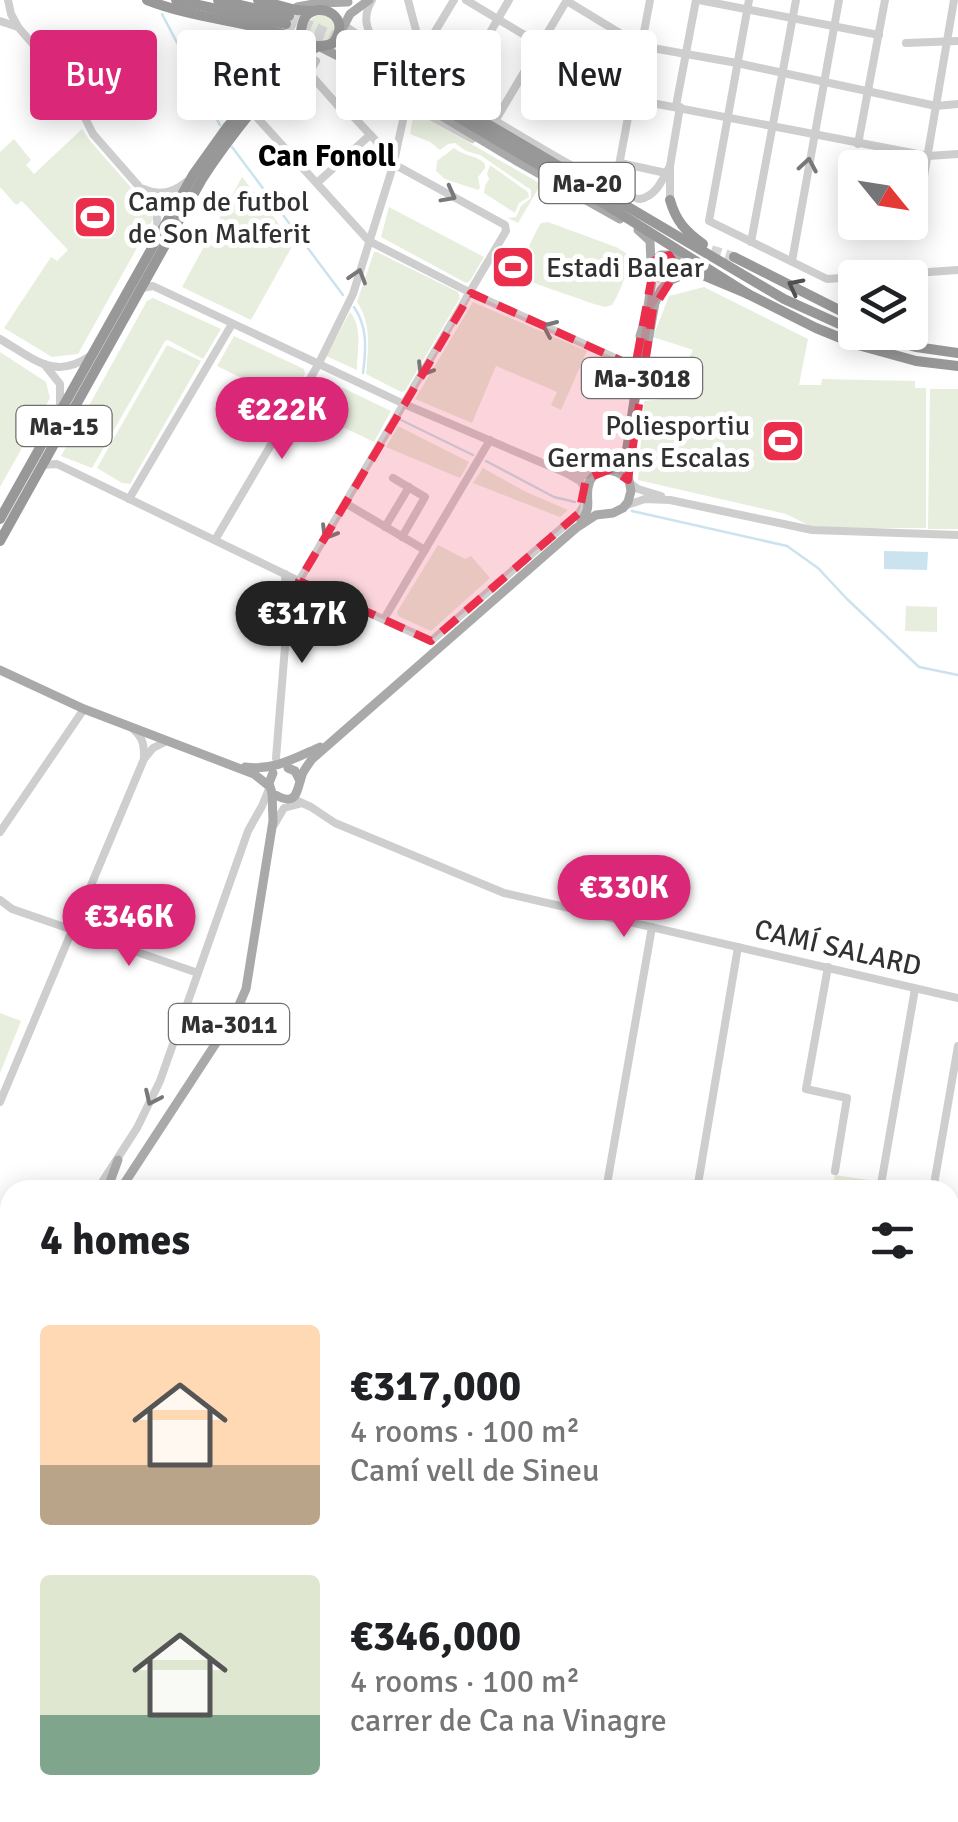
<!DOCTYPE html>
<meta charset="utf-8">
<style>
:root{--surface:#fff;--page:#f6f6f6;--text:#202124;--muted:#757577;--accent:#db2777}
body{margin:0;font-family:Signika,sans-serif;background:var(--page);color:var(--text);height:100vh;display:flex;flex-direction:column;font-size:38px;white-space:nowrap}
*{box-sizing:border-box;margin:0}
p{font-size:32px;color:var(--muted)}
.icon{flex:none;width:55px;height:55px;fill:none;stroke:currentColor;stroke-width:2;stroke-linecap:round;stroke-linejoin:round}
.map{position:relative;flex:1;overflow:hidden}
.drawer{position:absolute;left:0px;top:1180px;width:960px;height:642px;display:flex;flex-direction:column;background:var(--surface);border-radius:30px 30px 0 0;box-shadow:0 5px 25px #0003}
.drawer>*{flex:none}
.guide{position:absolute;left:30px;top:30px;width:900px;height:90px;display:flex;gap:20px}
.needle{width:65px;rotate:120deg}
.buttons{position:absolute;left:838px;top:150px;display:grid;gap:20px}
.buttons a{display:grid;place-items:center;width:90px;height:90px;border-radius:10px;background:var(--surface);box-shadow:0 5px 25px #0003;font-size:50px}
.price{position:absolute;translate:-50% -85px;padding:0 22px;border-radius:35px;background:var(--accent);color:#fff;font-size:32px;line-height:65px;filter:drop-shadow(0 2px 5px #0008)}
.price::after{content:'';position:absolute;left:50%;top:60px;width:30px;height:22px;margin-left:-15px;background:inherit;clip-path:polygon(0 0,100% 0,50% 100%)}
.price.on{background:#222;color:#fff}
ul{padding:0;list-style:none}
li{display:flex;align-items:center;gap:30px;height:250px;padding:0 40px}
li span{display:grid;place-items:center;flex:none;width:280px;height:200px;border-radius:10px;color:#555}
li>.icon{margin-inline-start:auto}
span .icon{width:120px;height:120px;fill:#fffc;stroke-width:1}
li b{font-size:42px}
h2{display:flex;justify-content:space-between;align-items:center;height:120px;padding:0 40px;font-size:42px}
.chip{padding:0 35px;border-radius:10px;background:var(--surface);box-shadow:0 5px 25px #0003;font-size:35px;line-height:90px}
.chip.on{background:var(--accent);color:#fff}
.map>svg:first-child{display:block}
.green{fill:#e8eede}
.water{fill:#cae3ee}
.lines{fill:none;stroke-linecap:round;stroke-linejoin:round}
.stream{stroke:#cae3ee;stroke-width:2.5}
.highway-tunnel{stroke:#d6d6d6;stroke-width:10;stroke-dasharray:10 5;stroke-linecap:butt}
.minor{stroke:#cecece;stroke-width:8}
.major{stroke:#a9a9a9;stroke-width:9}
.highway{stroke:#989898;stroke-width:10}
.oneway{stroke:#787878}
.oneway2{stroke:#505050}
.marked{fill:#ec2e4d;fill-opacity:0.2;stroke:#ec2e4d;stroke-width:8;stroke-dasharray:20 12;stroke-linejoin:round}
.labels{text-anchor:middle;stroke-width:10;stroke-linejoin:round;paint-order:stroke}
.shield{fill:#fff;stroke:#6f6f6f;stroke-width:2.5}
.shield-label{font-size:25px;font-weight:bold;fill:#313131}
.poi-label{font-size:28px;fill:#313131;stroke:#fff;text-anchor:start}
.street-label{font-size:28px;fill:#313131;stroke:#fff}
.neighbourhood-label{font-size:30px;font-weight:bold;fill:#000;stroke:#fff}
</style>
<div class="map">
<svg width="958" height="1822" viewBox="0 0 958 1822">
<rect width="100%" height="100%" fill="#fff"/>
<g class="green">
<circle cx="321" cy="28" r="13"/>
<path d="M 414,111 L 541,184 L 518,223 L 508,218 L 516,217 L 521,206 L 531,198 L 531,190 L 480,155 L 466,151 L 455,143 L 448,144 L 440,150 L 430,142 L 410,134 Z"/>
<path d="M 82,129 L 91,142 L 150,209 L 153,219 L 78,354 L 52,357 L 4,328 L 51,257 L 57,261 L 68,250 L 22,201 L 16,205 L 0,187 L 0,152 L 14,139 L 31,160 L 26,165 L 34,174 Z"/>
<path d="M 454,148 C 463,156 477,155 485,164 L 485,168 L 478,177 L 480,188 L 478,190 L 445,179 L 436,171 L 437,161 Z"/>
<path d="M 490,165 L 528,192 L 529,197 L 519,203 L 515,213 L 484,193 L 485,186 L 489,179 L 487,174 Z"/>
<path d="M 242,177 L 294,243 L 251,320 L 182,287 Z"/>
<path d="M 389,207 L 484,257 L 470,281 L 466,283 L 381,237 Z"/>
<path d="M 548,222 L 616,247 L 626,253 C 629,271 621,290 612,305 L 605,307 L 594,304 L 525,280 C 521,260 531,240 541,223 Z"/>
<path d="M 374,252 L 377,252 L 458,292 L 460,298 L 405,391 L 401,392 L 366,374 C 368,349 372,324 357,302 Z"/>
<path d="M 704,287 L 808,339 L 799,385 L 821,385 L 822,379 L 915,381 L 915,388 L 926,388 L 926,528 L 814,528 L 786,514 L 638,480 L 644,401 L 679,397 L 683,369 L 693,350 L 653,337 L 669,296 Z"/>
<path d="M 153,298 L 221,329 L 203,359 L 168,340 L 165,341 L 92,468 L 61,456 L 147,301 Z"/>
<path d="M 473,302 L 587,351 L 561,410 L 551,405 L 557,392 L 496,366 L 472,423 L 415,399 Z"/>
<path d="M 350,312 C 363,327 357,351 357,370 L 326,356 Z"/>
<path d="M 234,336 L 304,369 L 305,374 L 289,401 L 217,366 Z"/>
<path d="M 167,345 L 201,361 L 130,484 L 122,483 L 97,468 Z"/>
<path d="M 0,352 L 46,382 L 50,398 L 0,487 Z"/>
<path d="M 320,377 L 391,411 L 374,442 L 301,407 Z"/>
<path d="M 930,389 L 958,389 L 958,529 L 928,529 Z"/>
<path d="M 398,426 L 469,462 L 460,478 L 386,447 Z"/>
<path d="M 483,468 L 524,491 L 568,510 L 560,517 L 473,483 Z"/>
<path d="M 438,545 L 465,559 L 471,556 L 490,578 L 431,631 L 398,616 L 397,612 Z"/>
<path d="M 906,606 L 937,607 L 937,632 L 905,631 Z"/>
<path d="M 0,1013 L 21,1021 L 0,1073 Z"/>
<path d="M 835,1175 L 876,1181 L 875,1190 L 832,1190 Z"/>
</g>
<path class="water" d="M 884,551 L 928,552 L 927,570 L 884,569 Z"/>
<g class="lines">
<g class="stream">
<path d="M 162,14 L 220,125"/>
<path d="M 232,147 L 343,295"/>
<path d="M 354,307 C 368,327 366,350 363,373"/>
<path d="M 401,420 L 473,455"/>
<path d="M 486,461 L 554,497 L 575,502"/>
<path d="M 632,511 L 787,546 L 818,568 L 847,599 L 919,667 L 958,675"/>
<path d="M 950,1314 L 958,1316"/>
<path d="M 0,1355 L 10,1355"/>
</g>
<g class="highway-tunnel">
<path d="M 289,16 L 352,44"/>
<path d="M 286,24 L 348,52"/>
<path d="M 697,246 L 734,257"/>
<path d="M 655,281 L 661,264 L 676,251"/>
</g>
<g class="minor">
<path d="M 8,0 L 11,14 L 18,27 L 69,86 L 93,134 L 156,206 L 158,233"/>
<path d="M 372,0 C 362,17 366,30 377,45"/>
<path d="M 408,0 L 417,34 L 414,55 L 419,58"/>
<path d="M 466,0 L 631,99 L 928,156 L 958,154"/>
<path d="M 699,0 L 879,35"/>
<path d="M 749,0 L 709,221 L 827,279 L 958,270"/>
<path d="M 567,1 L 641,46 L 737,63 L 936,106 L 958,104"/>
<path d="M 0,21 L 18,27"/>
<path d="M 341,23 C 369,45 623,202 640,199 C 657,196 663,178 670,166"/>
<path d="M 906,43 L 958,41"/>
<path d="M 419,58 L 454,0"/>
<path d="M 316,61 L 309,73 L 341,109 L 349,112 L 395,161"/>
<path d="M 457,89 L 509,0"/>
<path d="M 676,106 L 696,0"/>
<path d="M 252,112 L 369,241 L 471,293 L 624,362 L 632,365 L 636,360"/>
<path d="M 498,116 L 567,0"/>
<path d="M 858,144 L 885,0"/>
<path d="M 620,163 L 666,173"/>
<path d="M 617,176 L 650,0"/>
<path d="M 318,182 L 370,135"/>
<path d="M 910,183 L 923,182 L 954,0"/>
<path d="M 144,189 C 159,196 173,193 186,182"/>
<path d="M 670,200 L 670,166 L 680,107"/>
<path d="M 751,242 L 796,0"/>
<path d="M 792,261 L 839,0"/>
<path d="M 142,288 L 153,286 L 404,404 L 566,473"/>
<path d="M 0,339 C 33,358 54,381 90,356"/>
<path d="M 44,364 L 60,384 L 60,409"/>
<path d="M 42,465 L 57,464 L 299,581 L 431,641 L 579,513 L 587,500"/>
<path d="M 393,478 L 425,497 L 402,537"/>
<path d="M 631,484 L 638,489 L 661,496"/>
<path d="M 587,491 L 580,481 L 566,473 L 582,476 L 598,472"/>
<path d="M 129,499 L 232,324"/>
<path d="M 345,503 L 425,550"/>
<path d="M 627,505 L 645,499 L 670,500 L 812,530 L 958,535"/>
<path d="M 385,527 L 409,487"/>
<path d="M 215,540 L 318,365 L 353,294 L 393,166 L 405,111 L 408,107 L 414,107 L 472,139"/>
<path d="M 299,581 L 506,231 L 505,225 L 399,167 L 393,166"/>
<path d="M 384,619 L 490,440"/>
<path d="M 276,758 L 287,622 L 285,574"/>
<path d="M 144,759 L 153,748 L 167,741"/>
<path d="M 291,798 L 311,807 L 335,823 L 504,893 L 958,998"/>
<path d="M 274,825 L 284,808 L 299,804"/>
<path d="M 0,832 L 84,709"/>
<path d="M 0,900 L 12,909 L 198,973"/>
<path d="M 828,967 L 806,1089 L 847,1098 L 835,1171"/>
<path d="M 0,1102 L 144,759 C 144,746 144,739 134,730"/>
<path d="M 97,1190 L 137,1128 L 160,1081 L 248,831 L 262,806 L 269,789"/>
<path d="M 606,1190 L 652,927"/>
<path d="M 697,1190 L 738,947"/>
<path d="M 880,1190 L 915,989"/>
<path d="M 933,1190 L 958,1046"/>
<path d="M 950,1226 L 958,1228"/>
<path d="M 0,1264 L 10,1268"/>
<path d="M 950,1303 L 958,1304"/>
<path d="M 556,1812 L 587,1822"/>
<path d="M 613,1822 L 616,1812"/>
</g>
<g class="major">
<path d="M 297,7 L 319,3 L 348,2"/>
<path d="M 340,33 L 350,14 L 369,0"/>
<path d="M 322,48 L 360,67 L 515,160 L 620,219"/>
<path d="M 638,230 L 650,241 L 651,263"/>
<path d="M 640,336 L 647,313 L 655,260 L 661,255 L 669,255 L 677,260 L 678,269 L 661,290 L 655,303 L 646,353"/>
<path d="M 581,521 C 592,506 586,504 588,488 C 591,466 616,466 628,480"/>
<path d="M 0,670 L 84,709 L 254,774 L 269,786"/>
<path d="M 245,767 C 273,771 295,758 320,747"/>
<path d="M 288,768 L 295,771 L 300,781"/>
<path d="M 273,773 L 269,783 L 272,793 C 297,808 296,793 302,775 C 303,771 310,762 312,759 L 576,528 L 596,515 L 613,513 L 623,508 L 628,502 L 631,491 L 628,475 L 631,447"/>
<path d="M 107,1190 L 118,1160"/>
<path d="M 120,1190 L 235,1014 L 246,989 L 273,821 L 272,793"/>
<path d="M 0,1633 L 10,1588"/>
</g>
<g class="highway">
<path d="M 176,0 L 286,24"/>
<path d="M 218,0 L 289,16"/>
<path d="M 258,0 L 296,10 L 310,11"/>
<path d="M 269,30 C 280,41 284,49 279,64"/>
<path d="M 352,44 L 784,299 L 855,331"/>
<path d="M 348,52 L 608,206 L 748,294"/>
<path d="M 670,200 C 676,221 685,231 703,244"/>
<path d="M 734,257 L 855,318"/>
<path d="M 670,280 L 684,274 L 700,274 L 748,294 L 816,328 L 858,345 L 916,361 L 958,366"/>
<path d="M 860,332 L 916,347 L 958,353"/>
<path d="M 613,469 L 622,461 L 627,450 L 643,343"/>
<path d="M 0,519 L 193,175 L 228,126 L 298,48 C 302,38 299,25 306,16 C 321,0 353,18 333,43 C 315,52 298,38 280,33 C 236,20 190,17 147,0"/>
<path d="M 0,541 L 202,179 C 220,151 288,58 317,47"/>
</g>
</g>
<defs><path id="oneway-chevron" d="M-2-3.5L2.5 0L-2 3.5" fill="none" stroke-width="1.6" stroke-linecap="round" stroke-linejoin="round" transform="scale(2.5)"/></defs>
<g class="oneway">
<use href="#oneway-chevron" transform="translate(808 165) rotate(-80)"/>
<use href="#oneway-chevron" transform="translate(449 195) rotate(28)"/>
<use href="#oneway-chevron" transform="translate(358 276) rotate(-73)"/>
<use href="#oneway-chevron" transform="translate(549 328) rotate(-156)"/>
<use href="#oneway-chevron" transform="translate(424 370) rotate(121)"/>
<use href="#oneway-chevron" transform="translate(328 533) rotate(121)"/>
<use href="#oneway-chevron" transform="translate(152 1098) rotate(115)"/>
</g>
<use class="oneway2" href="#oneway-chevron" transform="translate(795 286) rotate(-153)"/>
<path class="marked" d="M 669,255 L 678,269 L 653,309 L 628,480 L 611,469 L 586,479 L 579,513 L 431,641 L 299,581 L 471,293 L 635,367 L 655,260 Z"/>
<defs>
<g id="stadium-square" transform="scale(2.25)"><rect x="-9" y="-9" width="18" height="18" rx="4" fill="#ec2e4d" stroke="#fff"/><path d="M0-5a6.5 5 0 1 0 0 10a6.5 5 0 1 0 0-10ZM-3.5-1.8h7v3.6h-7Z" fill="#fff"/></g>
</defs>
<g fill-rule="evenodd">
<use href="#stadium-square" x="95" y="217"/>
<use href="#stadium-square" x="513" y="267"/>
<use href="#stadium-square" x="783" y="441"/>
</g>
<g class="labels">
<g class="shield">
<rect x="539.5" y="163" width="95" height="40" rx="8"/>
<rect x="582" y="358" width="120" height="40" rx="8"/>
<rect x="16.5" y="406" width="95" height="40" rx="8"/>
<rect x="169" y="1004" width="120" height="40" rx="8"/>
</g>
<g class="shield-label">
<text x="587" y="192">Ma-20</text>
<text x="642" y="387">Ma-3018</text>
<text x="64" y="435">Ma-15</text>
<text x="229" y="1033">Ma-3011</text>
</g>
<g class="poi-label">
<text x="128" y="211">Camp de futbol<tspan x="128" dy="32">de Son Malferit</tspan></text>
<text x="546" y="277">Estadi Balear</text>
<text x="750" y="435" text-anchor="end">Poliesportiu<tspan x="750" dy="32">Germans Escalas</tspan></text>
</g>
<g class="street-label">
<text transform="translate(838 947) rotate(13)" y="10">CAMÍ SALARD</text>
</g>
<g class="neighbourhood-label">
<text x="327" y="166">Can Fonoll</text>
</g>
</g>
</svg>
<div class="buttons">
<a><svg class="needle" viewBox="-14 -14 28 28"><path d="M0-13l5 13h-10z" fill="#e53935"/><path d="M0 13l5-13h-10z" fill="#757577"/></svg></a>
<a><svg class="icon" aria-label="layers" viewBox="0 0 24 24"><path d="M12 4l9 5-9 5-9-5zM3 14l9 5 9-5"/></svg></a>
</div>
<b class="price" style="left:282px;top:462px">€222K</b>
<b class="price on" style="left:302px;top:666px">€317K</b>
<b class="price" style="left:624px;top:940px">€330K</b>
<b class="price" style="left:129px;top:969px">€346K</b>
<div class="guide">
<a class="chip on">Buy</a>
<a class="chip">Rent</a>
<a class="chip">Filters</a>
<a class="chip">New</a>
</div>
<section class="drawer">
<h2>4 homes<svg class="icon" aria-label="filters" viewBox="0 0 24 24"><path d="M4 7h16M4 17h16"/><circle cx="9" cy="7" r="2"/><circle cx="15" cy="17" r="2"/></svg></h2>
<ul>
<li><span style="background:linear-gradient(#ffd9b3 70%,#b9a48a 0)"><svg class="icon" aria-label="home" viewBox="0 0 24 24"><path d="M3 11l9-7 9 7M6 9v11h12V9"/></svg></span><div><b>€317,000</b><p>4 rooms · 100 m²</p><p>Camí vell de Sineu</p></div></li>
<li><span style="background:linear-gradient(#dfe7d0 70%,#7fa58c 0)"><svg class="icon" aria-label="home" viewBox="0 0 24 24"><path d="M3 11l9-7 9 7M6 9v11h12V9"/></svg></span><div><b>€346,000</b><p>4 rooms · 100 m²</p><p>carrer de Ca na Vinagre</p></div></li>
</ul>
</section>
</div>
